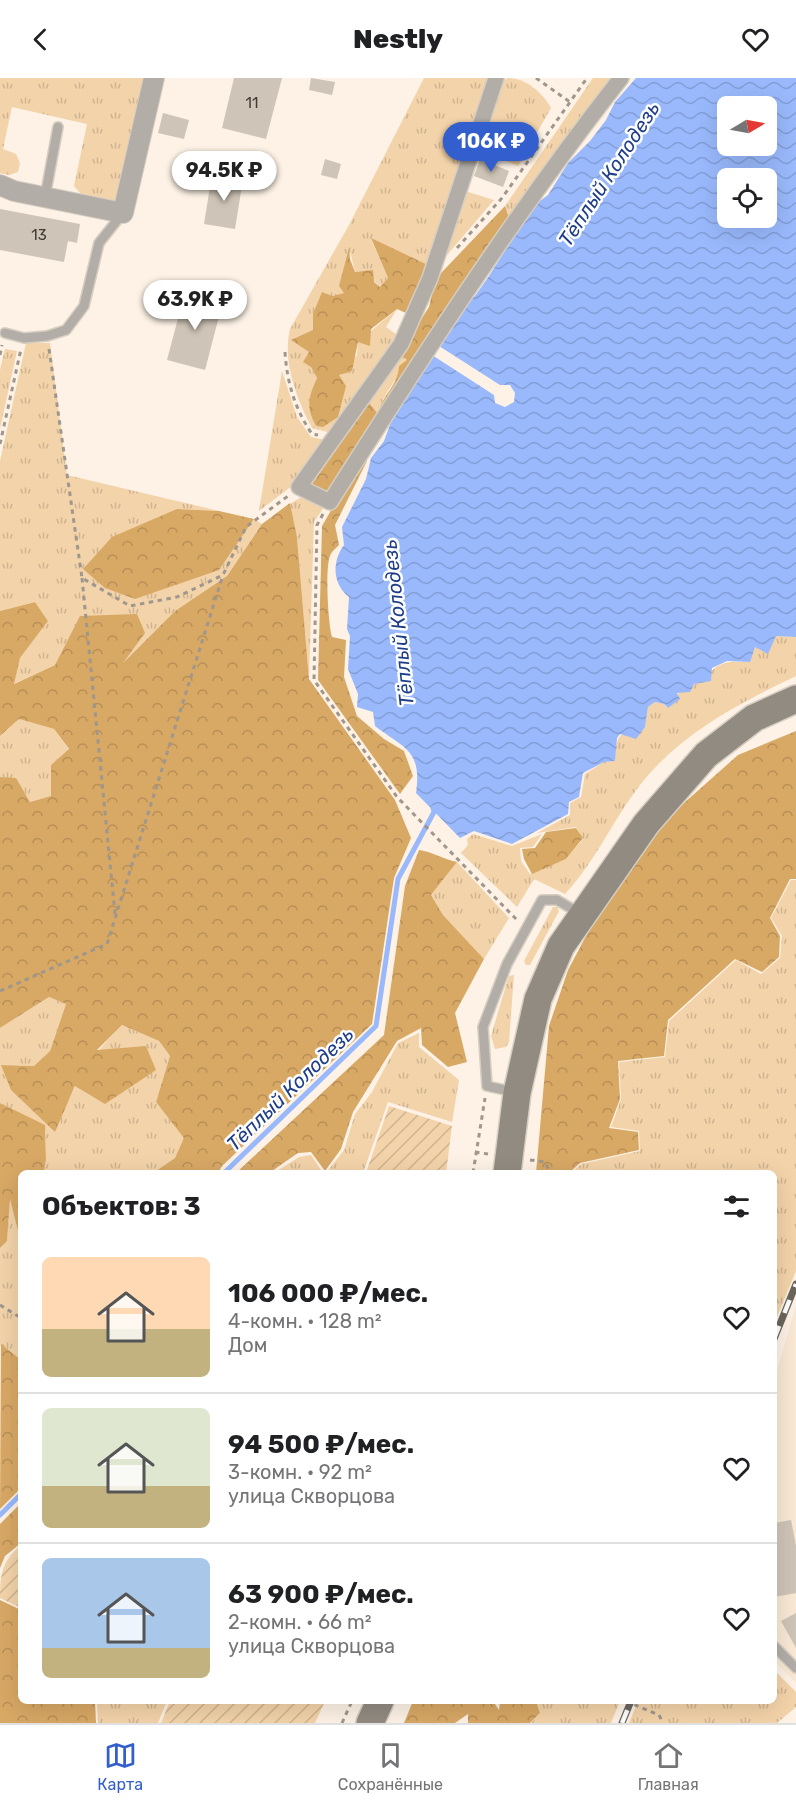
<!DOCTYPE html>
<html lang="ru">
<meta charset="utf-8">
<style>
:root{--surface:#fff;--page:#f6f6f6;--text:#202124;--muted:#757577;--line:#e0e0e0;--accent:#325ece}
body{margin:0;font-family:Rubik,sans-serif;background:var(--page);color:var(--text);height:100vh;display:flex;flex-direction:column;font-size:22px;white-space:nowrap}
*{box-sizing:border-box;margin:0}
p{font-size:20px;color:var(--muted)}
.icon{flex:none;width:33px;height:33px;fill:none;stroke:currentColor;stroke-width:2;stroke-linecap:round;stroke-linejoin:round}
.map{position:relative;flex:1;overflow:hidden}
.sheet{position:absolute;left:18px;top:1092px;width:759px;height:534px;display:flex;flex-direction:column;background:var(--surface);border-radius:9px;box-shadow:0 6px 24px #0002}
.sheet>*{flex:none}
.needle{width:39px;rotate:80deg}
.controls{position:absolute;left:717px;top:18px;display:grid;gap:12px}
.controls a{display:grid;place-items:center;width:60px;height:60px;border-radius:9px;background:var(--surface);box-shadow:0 6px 24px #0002;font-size:30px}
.price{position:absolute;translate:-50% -51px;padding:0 14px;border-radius:21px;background:#fff;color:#222;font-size:20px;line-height:39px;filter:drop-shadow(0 2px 3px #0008)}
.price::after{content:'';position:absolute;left:50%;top:36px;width:18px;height:14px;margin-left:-9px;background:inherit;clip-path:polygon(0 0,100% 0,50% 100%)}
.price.active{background:var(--accent);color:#fff}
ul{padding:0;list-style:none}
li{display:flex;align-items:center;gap:18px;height:150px;padding:0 24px}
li+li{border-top:2px solid var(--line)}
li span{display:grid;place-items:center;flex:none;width:168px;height:120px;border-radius:9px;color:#555}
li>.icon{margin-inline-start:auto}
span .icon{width:72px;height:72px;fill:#fffc;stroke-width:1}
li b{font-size:26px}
h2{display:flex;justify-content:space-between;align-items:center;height:72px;padding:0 24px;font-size:26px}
header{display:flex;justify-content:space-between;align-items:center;height:78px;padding:0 24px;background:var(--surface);font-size:27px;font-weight:800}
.dock{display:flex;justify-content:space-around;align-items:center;height:84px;border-top:2px solid var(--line);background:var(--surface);font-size:16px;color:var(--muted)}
.dock a{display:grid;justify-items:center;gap:3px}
.dock .active{color:var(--accent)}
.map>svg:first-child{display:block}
.built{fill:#f8e8d4}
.grass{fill:url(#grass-tufts)}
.forest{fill:url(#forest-crowns)}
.garden{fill:url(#garden-furrows)}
.water{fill:url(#water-waves);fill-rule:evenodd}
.pier{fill:#fdf2e5}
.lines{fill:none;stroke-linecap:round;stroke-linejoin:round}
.stream{stroke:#99b9fc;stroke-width:5}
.building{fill:#cec4b7}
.service-casing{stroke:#d7cec2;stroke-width:12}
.pedestrian-casing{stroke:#d7cec2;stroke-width:18}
.minor-casing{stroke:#d7cec2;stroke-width:22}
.secondary-casing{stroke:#d7cec2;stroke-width:30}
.path{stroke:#9f978e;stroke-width:3;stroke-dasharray:4.5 4.5;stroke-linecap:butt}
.service{stroke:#b2ada7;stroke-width:9}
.pedestrian{stroke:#b2ada7;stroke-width:15}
.minor{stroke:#b2ada7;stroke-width:20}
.secondary{stroke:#918b82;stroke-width:27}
.rail-casing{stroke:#6b655d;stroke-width:7}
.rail{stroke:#fff;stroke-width:4.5;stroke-dasharray:14;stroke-linecap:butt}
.labels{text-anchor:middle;stroke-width:5;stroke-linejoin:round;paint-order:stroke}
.number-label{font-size:15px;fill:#413c35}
.water-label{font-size:20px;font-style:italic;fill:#1f3e8a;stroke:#fff}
</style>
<header><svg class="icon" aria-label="back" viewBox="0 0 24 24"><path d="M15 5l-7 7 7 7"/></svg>Nestly<svg class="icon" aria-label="heart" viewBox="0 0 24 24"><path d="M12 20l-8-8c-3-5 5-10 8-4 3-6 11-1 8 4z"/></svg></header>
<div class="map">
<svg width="796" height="1645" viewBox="0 0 796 1645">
<defs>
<pattern id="grass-tufts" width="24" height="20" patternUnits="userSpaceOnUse" patternTransform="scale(1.5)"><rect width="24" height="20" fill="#f3d3a9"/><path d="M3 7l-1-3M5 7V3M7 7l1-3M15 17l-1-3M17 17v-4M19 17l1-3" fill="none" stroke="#cfb490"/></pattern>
<pattern id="forest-crowns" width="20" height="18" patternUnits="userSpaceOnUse" patternTransform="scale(1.5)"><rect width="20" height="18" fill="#d8a865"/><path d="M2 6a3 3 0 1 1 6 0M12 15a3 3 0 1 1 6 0" fill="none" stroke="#b88f56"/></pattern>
<pattern id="garden-furrows" width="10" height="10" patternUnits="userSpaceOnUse" patternTransform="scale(1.5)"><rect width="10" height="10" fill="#f3d3a9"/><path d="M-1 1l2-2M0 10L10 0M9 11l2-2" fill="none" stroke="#cfb490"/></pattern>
<pattern id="water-waves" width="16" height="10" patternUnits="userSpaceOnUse" patternTransform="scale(1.5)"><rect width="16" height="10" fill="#99b9fc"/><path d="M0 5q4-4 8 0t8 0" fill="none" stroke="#839ed7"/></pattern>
</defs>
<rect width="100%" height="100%" fill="#fdf2e5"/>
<path class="built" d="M 796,1227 L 796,1605 L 774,1583 L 774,1303 Z"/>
<g class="grass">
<path d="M 0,0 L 148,0 L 118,123 L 109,126 L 85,121 L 74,108 L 87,46 L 12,29 L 3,71 L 16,76 L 20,85 L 18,94 L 9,97 L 0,95 Z"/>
<path d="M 424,0 L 489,0 L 426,186 L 371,161 L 388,200 L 380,209 L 364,193 L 355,194 L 350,173 L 344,215 L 332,218 L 313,236 L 313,253 L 292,262 L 309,274 L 311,289 L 317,300 C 310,318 305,329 316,348 L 339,297 L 357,277 L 358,264 L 397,231 L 386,249 L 400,259 L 331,355 L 312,350 C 297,322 282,283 290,251 L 349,147 Z"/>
<path d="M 508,0 C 526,0 543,15 551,30 L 518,88 L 480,72 L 504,2 Z"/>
<path d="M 593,0 L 614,0 L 510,143 L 505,128 Z"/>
<path d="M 465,113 L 494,122 L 442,183 Z"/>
<path d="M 26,265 L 50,265 L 67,397 L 219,433 L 177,431 L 219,492 L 254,441 L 262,446 L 227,498 L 175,533 L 119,589 L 55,587 L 13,606 L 20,580 L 48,543 L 35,524 L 0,533 L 0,383 Z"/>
<path d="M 5,271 L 17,273 L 0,351 L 0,292 Z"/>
<path d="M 399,276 L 407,282 C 398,300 382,317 378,336 L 367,322 Z"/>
<path d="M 282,293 L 297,339 L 311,359 L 326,362 L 292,408 L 259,433 Z"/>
<path d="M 303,418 L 324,429 L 314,444 L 309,601 L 297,459 L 290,426 Z"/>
<path d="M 776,558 L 796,559 L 796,598 C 738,626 681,655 640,707 C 613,742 595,784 565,816 L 534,801 L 517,829 L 461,775 L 468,767 L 467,761 L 473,756 L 512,768 L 542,756 L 533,769 L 520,770 L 521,783 L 530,796 L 566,781 L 583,761 L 576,749 L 537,755 L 570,737 L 570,725 L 581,719 L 585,696 L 604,684 L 615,683 C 616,654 619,656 645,649 L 648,629 L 655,624 L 664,626 L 667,630 C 678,611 679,617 695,606 C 720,588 715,582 749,584 L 755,569 Z"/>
<path d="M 19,641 L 54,651 L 69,672 L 51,687 L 52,718 L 30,724 L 16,701 L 0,699 L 0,658 Z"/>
<path d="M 457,784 L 509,840 L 484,881 L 443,837 L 431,817 Z"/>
<path d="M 791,802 L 796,802 L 796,1193 L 774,1246 L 774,1095 L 571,1095 L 581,1086 L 640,1073 L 639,1053 L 611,1049 L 621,1021 L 619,984 L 665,979 L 669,943 L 736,882 L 761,896 L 780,880 L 782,858 L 771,840 Z"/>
<path d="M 553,829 L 557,829 L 559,833 L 530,887 L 526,887 L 524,883 Z"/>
<path d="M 514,897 L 509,964 L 506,969 L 495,971 L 491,958 L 507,904 L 509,898 Z"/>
<path d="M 49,919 L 66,926 L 50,973 L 34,988 L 2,987 L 55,1053 C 75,1008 86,982 122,947 L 159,963 L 170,978 L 156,1024 L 185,1060 L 175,1080 L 153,1095 L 44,1095 L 46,1081 L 45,1048 L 0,1025 L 0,950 Z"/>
<path d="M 419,955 L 419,969 L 459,1002 L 452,1044 L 388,1024 L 363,1095 L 326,1095 L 344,1072 L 355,1036 L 372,1014 L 398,965 Z"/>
<path d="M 311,1077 L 323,1095 L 274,1095 L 299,1079 Z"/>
<path d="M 10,1119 L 21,1165 L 21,1282 L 0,1268 L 0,1170 L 7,1163 Z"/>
<path d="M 774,1592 L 796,1614 L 796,1629 L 777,1645 L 629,1645 L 638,1623 L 774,1623 Z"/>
<path d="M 97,1623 L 167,1623 L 158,1645 L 98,1645 Z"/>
<path d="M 536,1623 L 620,1623 L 611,1645 L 531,1645 L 540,1635 Z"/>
</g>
<g class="forest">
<path d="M 505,128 L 510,143 L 331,417 L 307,407 L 367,322 L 378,336 C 382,317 398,308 399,288 L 407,282 L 399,276 L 429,229 L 434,207 L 442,194 Z"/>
<path d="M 371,160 L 426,186 L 408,236 L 397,231 L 371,251 L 370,268 L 358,264 L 352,293 L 339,297 L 346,308 L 338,339 L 323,349 L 316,348 C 305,329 309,318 317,300 L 311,289 L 303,284 L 309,274 L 291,262 L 313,252 L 313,236 L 322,214 L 332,218 L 344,215 L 339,208 L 349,170 L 350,181 L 355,194 L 373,192 L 374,204 L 380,209 L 388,200 Z"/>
<path d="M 367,383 L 335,447 L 339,467 C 336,470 331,474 330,478 C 325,490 328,545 332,559 L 346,562 L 344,599 L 357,638 L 384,661 L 404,673 L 413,698 L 400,716 L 318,602 L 322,448 L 359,384 Z"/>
<path d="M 290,425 L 297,459 L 309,601 L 395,722 L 411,760 L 394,800 L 372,946 L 222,1088 L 218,1095 L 153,1095 L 175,1080 L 184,1060 L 156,1024 L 170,978 L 159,963 L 122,947 L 97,972 L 146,968 L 156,992 L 105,1026 L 75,1008 L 55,1054 L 11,1012 L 1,987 L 34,988 L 50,973 L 66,926 L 49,919 L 0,950 L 0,699 L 16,700 L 30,724 L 51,718 L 51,687 L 69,671 L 54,651 L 19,641 L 0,658 L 0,533 L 35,524 L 48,543 L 20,580 L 14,606 L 55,587 L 80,538 L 137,536 L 145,555 L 123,585 L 175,533 L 227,498 L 262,446 Z"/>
<path d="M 177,431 L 219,433 L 254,441 L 219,492 L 135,521 L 105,510 L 83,491 L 112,459 Z"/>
<path d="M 796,653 L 796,801 L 790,801 L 770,840 L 780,858 L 779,879 L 762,894 L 735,881 L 668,942 L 664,978 L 618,983 L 620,1021 L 609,1050 L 638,1054 L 639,1072 L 580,1085 L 569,1095 L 536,1095 L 549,948 L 568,892 L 613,807 L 675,733 L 738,677 Z"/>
<path d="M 576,750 L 583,760 L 566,781 L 532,796 L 524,781 L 522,771 L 535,770 L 546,754 Z"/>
<path d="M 419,772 C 433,774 443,781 457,784 L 431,817 L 443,837 L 484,881 L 455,935 L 467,984 L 448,989 L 422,967 L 421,950 L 397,963 L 353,1034 L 341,1071 L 325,1093 L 311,1074 L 298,1075 L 269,1095 L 236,1095 L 384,957 L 405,808 Z"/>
<path d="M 0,1025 L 45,1047 L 46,1081 L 44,1095 L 21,1095 L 21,1165 L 10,1121 L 7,1163 L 0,1170 Z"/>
<path d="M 1,1266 L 21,1282 L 21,1410 L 0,1431 Z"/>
<path d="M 21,1425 L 21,1465 L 5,1478 L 0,1490 L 0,1446 Z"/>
<path d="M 0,1522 L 21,1532 L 21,1623 L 95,1623 L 96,1645 L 0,1645 Z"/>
<path d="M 413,1623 L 493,1623 L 499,1632 L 500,1623 L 536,1623 L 540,1635 L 530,1645 L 468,1645 L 468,1636 L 455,1645 L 404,1645 Z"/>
</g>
<g class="garden">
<path d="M 389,1028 L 452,1048 L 446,1095 L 366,1095 Z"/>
<path d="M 21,1467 L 21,1530 L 0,1520 C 0,1496 2,1483 21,1467 Z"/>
<path d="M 170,1623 L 325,1623 L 315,1645 L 161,1645 Z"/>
</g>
<path class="water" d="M 636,0 L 796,0 L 796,559 L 776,558 L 768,576 L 755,569 L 750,584 L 727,583 L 712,590 L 711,603 L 694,606 L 690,614 L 677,615 L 680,621 L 668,630 L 664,626 L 655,624 L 648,629 L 645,649 L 636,661 L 620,656 L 617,660 L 615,683 L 604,684 L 583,695 L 579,719 L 569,724 L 568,736 L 512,766 L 474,753 L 460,760 L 416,715 C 422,672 405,671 375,648 L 373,634 L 357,629 L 358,616 L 348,591 L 350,558 L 347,551 L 349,519 C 332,506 332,483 344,467 L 342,449 L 366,401 L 371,380 L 384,363 L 391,344 L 416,301 L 451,252 L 466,225 L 475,218 L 489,198 L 533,128 L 548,117 L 568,85 L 590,63 L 606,42 L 615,24 ZM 728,28 L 766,28 L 766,68 L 728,68 ZM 728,100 L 766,100 L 766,140 L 728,140 Z"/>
<path class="pier" d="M 439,268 L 500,307 L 510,307 L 515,315 L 514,324 L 505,329 L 495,325 L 494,317 L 432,277 Z"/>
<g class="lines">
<g class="stream">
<path d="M 224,1095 L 376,948 L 398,801 L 434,734 L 433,730"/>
<path d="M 0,1437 L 21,1416"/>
</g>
</g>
<g class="building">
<path d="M 234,0 L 282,0 L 266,61 L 222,50 Z"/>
<path d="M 311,0 L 335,4 L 332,17 L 309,12 Z"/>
<path d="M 163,35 L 189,42 L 184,61 L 158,55 Z"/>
<path d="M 325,81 L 341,86 L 337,101 L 321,97 Z"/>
<path d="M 480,81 L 509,93 L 503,109 L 474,98 Z"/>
<path d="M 212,96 L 243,101 L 235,151 L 204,146 Z"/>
<path d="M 0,131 L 80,146 L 77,165 L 68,163 L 64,184 L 0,172 Z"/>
<path d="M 185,214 L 223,223 L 205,292 L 167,282 Z"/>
<path d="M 791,1442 L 796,1468 L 796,1515 L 774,1519 L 774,1445 Z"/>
<path d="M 796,1535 L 796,1570 L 781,1543 Z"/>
</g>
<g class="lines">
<g class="service-casing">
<g id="service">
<path d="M 45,119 L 58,49"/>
<path d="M 5,255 L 24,260 L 47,258 L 66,252 L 84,228 L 99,165 L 123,135"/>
<path d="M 514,1014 L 487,1008 L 483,949 L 507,886 L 542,822 L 557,822 L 579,835"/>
<path d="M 774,1568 L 796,1590"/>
</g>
</g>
<g class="pedestrian-casing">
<path id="pedestrian" d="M 496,0 L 430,200 L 401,266 L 299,409 L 330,424 C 422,279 515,135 621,0"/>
</g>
<g class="minor-casing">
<path id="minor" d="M 0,107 L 14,113 L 123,135 L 154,0"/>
</g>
<g class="secondary-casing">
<g id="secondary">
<path d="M 507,1095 L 517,1015 L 538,921 L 561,868 L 646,746 L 706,677 L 754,640 L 796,621"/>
<path d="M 370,1645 L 380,1623"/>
</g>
</g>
<g class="path">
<path d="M 536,0 L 570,24"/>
<path d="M 457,170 L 502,120 L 587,0"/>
<path d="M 49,271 L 82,500 L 130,528 L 177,519 L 223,497 L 246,449 L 288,418"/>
<path d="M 285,274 C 287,305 295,331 312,356 L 318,357"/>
<path d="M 0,277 L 2,267"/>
<path d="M 0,366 L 21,271"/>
<path d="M 323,436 L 317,447 L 314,602 L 397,719 L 517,842"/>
<path d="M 82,500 L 115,836"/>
<path d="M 0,913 L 107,866 L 223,497"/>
<path d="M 475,1074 L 488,1076"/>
<path d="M 530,1082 L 545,1084 L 550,1095"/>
<path d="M 473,1095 L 485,1020"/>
<path d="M 0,1227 L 21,1240"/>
<path d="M 626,1623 L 659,1637 L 663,1645"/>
<path d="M 342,1645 L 352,1623"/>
</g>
<use href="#service" class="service"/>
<use href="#pedestrian" class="pedestrian"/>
<use href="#minor" class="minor"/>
<use href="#secondary" class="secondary"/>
<g class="rail-casing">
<g id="rail">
<path d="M 774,1261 L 796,1206"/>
<path d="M 622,1645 L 631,1623"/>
</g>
</g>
<use href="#rail" class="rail"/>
</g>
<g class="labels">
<g class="number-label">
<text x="252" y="30">11</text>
<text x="39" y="162">13</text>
</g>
<g class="water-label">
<text transform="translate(609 96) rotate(-57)" y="7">Тёплый Колодезь</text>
<text transform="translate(398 545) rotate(-96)" y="7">Тёплый Колодезь</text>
<text transform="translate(290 1011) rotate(-44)" y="7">Тёплый Колодезь</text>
</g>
</g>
</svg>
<div class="controls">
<a><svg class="needle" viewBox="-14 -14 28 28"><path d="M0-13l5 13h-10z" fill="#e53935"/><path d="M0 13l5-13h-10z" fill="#757577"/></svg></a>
<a><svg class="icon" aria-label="locate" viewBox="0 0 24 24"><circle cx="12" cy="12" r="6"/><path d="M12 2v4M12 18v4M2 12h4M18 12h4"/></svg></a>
</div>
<b class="price active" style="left:491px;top:95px">106K ₽</b>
<b class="price" style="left:224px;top:124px">94.5K ₽</b>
<b class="price" style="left:195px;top:253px">63.9K ₽</b>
<section class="sheet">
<h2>Объектов: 3<svg class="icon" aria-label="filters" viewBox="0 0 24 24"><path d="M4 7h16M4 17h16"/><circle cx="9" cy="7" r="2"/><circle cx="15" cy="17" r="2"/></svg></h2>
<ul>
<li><span style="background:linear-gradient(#ffd9b3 60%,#c2b280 0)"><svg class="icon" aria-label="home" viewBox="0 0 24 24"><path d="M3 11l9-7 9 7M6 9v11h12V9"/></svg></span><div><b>106 000 ₽/мес.</b><p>4-комн. · 128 m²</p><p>Дом</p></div><svg class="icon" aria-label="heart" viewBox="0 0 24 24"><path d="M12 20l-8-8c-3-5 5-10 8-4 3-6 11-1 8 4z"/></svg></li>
<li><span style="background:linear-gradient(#dfe7d0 65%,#c2b280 0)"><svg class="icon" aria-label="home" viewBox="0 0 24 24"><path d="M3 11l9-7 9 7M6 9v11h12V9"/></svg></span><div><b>94 500 ₽/мес.</b><p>3-комн. · 92 m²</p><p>улица Скворцова</p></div><svg class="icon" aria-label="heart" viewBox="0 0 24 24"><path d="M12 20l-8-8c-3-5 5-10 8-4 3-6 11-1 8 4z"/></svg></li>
<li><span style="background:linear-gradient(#a9c7e8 75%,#c2b280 0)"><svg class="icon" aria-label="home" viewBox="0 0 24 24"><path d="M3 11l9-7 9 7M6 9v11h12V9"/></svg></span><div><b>63 900 ₽/мес.</b><p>2-комн. · 66 m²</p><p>улица Скворцова</p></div><svg class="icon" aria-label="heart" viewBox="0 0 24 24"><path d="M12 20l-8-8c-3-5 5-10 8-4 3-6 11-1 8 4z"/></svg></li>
</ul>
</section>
</div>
<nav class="dock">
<a class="active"><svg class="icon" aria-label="map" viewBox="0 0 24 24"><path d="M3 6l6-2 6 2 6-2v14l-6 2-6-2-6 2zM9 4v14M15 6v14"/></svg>Карта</a>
<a><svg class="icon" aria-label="saved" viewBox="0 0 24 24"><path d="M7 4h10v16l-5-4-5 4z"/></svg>Сохранённые</a>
<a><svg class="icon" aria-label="home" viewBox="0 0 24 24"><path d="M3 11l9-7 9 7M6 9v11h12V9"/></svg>Главная</a>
</nav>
